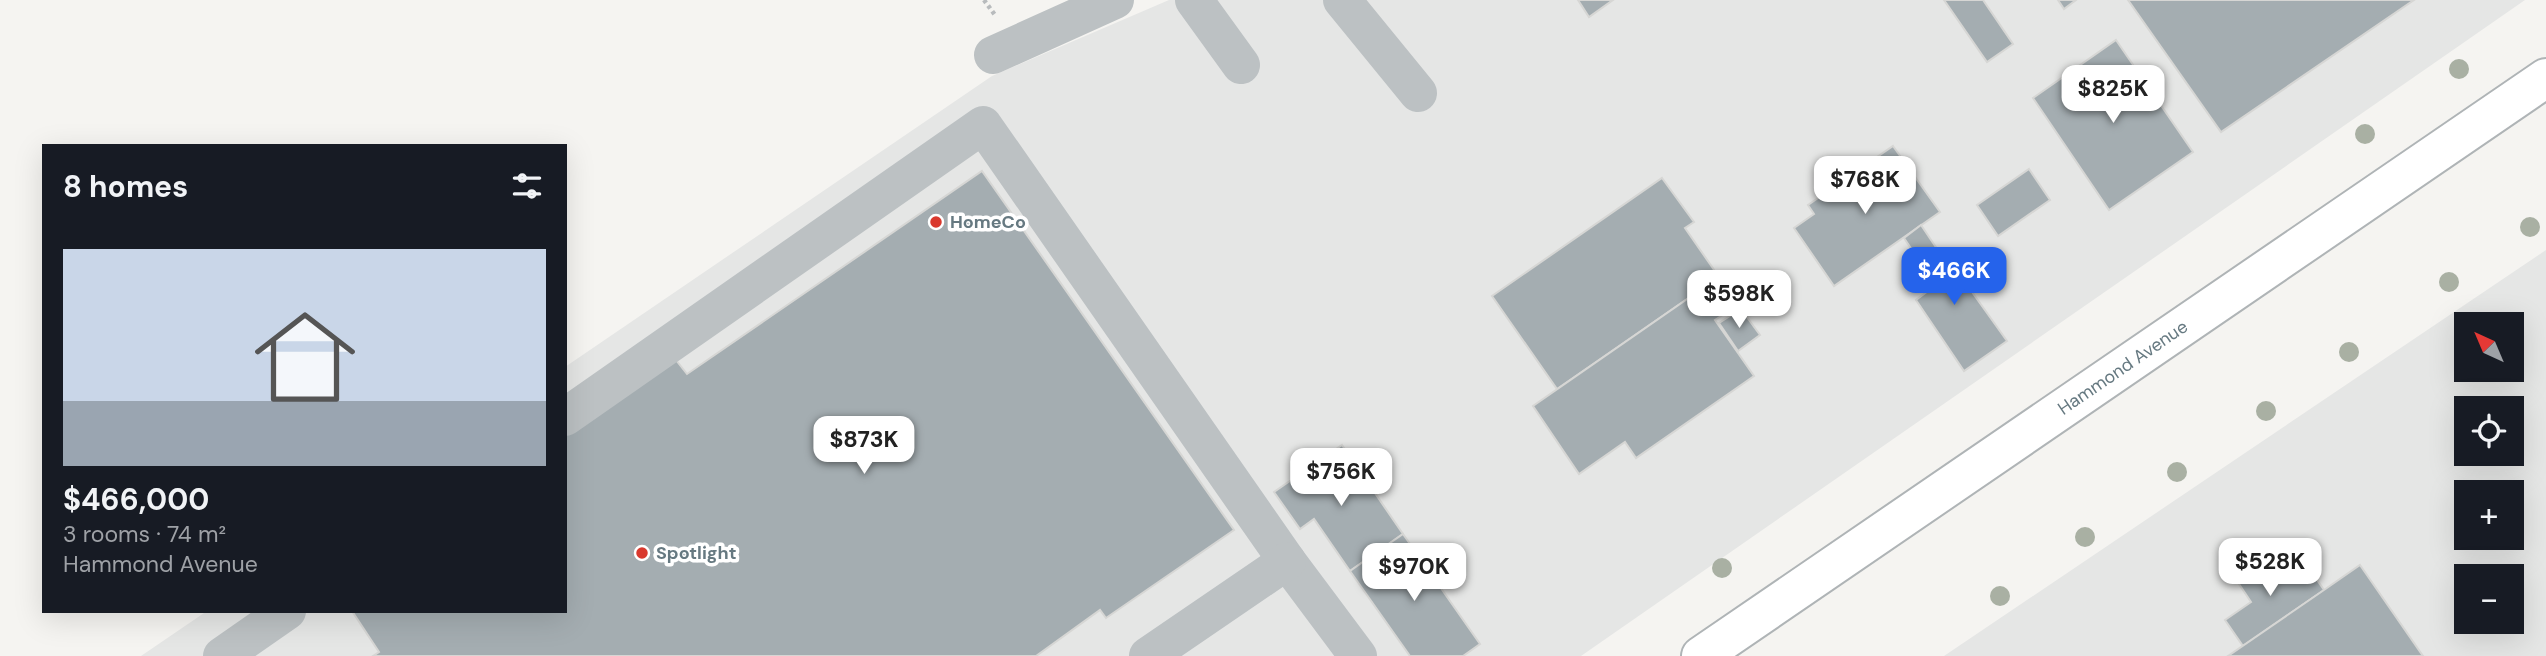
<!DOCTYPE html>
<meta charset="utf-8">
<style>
:root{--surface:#171b24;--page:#20242c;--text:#f1f3f6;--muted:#9ea1a6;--line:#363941;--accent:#2563eb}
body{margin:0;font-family:"DM Sans",sans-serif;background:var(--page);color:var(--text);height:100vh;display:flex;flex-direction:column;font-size:26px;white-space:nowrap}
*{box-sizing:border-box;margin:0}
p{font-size:23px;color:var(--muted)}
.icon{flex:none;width:38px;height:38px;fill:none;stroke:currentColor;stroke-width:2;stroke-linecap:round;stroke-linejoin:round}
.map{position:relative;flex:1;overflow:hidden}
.side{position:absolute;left:42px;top:144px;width:525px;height:469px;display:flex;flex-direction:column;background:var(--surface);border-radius:0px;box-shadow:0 7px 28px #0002}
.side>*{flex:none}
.needle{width:46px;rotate:316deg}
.buttons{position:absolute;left:2454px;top:312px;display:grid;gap:14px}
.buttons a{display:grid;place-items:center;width:70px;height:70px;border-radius:0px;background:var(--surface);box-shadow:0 7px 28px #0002;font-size:35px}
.price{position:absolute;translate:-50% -60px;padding:0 16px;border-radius:14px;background:#fff;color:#222;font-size:23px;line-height:46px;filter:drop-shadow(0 2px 4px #0008)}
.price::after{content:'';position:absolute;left:50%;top:42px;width:21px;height:16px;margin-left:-10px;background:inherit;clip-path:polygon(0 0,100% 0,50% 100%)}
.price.selected{background:var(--accent);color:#fff}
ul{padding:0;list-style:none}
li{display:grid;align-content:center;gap:14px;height:371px;padding:0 21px}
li+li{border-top:2px solid var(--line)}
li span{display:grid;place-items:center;height:217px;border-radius:0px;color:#555}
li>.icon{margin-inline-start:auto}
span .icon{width:126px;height:126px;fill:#fffc;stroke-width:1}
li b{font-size:30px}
h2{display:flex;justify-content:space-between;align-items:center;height:84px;padding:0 21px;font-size:30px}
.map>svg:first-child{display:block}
.built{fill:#e5e6e5;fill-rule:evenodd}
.building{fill:#a4adb1;stroke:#d6d6d4;stroke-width:2}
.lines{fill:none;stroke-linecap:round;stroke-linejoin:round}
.highway-casing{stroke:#afb4b6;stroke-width:42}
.path{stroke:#b8bbbd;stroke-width:4.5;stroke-dasharray:3.5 3.5;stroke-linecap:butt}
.minor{stroke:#bcc1c3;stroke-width:38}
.highway{stroke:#fff;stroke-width:38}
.tree{fill:#a9b0a3}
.poi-dot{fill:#d9392e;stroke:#fff;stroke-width:2.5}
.labels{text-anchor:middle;stroke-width:7;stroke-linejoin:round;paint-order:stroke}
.poi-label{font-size:18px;font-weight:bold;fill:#667981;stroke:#fff;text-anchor:start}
.street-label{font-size:18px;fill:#667981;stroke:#fff}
</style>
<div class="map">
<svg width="2546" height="656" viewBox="0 0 2546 656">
<rect width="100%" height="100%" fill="#f5f4f1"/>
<g class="built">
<path d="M 1169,0 L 2525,0 L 1581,656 L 141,656 L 207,611 L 565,611 L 565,367 L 992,76 Z"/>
<path d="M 2546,250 L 2546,656 L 1944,656 ZM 2466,324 L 2511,324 L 2511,369 L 2466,369 ZM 2466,408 L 2511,408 L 2511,453 L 2466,453 ZM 2466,492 L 2511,492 L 2511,537 L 2466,537 ZM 2466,576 L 2511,576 L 2511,621 L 2466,621 Z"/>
</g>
<g class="building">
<path d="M 1578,0 L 1613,0 L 1589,17 Z"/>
<path d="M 1944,0 L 1983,0 L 2013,44 L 1987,62 Z"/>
<path d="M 2058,0 L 2076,0 L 2064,9 Z"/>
<path d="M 2128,0 L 2414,0 L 2221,132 Z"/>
<path d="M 2116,40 L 2193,152 L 2109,210 L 2033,98 Z"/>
<path d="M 1893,146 L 1940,212 L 1834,286 L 1794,228 L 1814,214 L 1808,205 Z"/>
<path d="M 2029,169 L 2050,200 L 1998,236 L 1977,205 Z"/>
<path d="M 982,171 L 1234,530 L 1106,618 L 1100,610 L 1036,656 L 373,656 L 379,652 L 352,611 L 565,611 L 565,429 L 672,355 L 687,374 Z"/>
<path d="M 1662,178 L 1694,222 L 1685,228 L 1719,277 L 1557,389 L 1492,296 Z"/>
<path d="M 1921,225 L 1954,274 L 1957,271 L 2007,341 L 1964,371 L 1916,300 L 1936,285 L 1904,238 Z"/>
<path d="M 1719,277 L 1738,305 L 1715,320 L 1754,376 L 1636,458 L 1625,442 L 1579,474 L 1533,406 Z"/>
<path d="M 1741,309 L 1760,335 L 1738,351 L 1719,323 Z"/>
<path d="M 1342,445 L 1403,534 L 1350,571 L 1314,519 L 1300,529 L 1274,492 Z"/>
<path d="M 1403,534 L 1480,644 L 1463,656 L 1410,656 L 1350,571 Z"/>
<path d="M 2261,555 L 2280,582 L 2306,564 L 2324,590 L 2243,646 L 2225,620 L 2251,602 L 2233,575 Z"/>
<path d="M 2360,565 L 2423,656 L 2228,656 L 2324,590 Z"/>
</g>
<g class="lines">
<g class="highway-casing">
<g id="highway">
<path id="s1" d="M 1701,656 L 2546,78"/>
</g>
</g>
<path class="path" d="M 984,0 L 995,15"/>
<g class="minor">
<path d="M 1194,0 L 1241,65"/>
<path d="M 1342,0 L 1418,93"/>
<path d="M 993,55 L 1115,0"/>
<path d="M 565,417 L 983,125 L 1287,561 L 1358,656"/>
<path d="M 222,656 L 287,611"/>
<path d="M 1148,656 L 1287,561"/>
</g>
<use href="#highway" class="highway"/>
</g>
<g class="tree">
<circle cx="2459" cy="69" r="10"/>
<circle cx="2365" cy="134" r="10"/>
<circle cx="2530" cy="227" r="10"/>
<circle cx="2449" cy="282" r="10"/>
<circle cx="2349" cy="352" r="10"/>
<circle cx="2266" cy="411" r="10"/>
<circle cx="2177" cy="472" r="10"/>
<circle cx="2085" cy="537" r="10"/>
<circle cx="1722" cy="568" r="10"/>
<circle cx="2000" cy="596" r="10"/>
</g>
<g class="poi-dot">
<circle cx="936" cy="222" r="7"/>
<circle cx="642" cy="553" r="7"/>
</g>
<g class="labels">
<g class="poi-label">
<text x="950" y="228">HomeCo</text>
<text x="656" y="559">Spotlight</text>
</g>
<g class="street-label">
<text dy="6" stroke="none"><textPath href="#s1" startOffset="511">Hammond Avenue</textPath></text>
</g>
</g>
</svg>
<div class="buttons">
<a><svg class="needle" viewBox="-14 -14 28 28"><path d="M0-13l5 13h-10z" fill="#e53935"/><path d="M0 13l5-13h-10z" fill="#9ea1a6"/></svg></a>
<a><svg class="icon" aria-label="locate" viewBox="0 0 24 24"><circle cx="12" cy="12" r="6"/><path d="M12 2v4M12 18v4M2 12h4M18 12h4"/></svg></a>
<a>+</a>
<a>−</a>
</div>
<b class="price" style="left:2113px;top:125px">$825K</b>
<b class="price" style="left:1865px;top:216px">$768K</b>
<b class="price selected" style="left:1954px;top:307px">$466K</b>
<b class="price" style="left:1739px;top:330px">$598K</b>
<b class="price" style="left:864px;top:476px">$873K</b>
<b class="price" style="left:1341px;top:508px">$756K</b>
<b class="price" style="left:2270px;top:598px">$528K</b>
<b class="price" style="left:1414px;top:603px">$970K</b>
<section class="side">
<h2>8 homes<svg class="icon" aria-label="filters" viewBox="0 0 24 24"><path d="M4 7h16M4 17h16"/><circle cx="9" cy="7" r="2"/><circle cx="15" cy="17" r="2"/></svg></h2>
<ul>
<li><span style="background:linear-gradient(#c9d6e8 70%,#9aa5b1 0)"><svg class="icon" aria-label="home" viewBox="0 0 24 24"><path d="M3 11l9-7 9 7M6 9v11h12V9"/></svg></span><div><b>$466,000</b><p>3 rooms · 74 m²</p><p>Hammond Avenue</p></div></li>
</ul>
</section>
</div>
